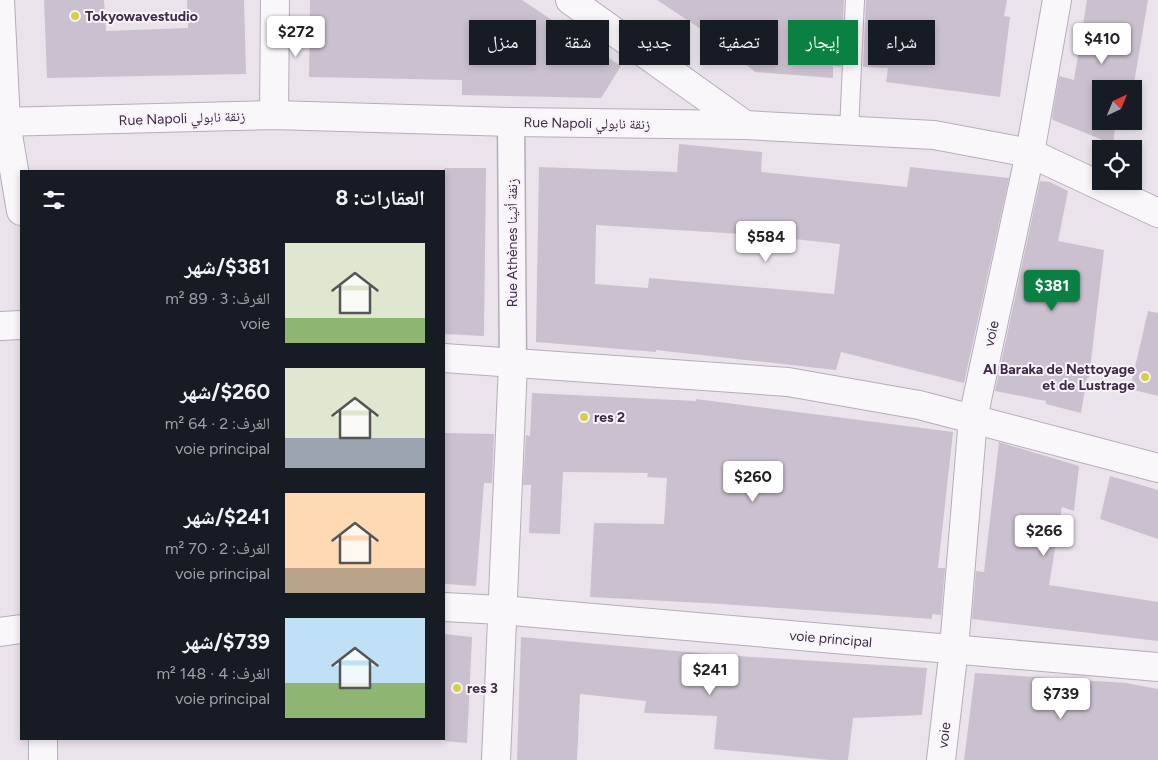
<!DOCTYPE html>
<html lang="ar">
<meta charset="utf-8">
<style>
:root{--surface:#171b24;--page:#242831;--text:#f1f3f6;--muted:#9ea1a6;--accent:#0b8043}
body{margin:0;font-family:Figtree,"Noto Naskh Arabic",sans-serif;background:var(--page);color:var(--text);direction:rtl;height:100vh;display:flex;flex-direction:column;font-size:19px;white-space:nowrap}
*{box-sizing:border-box;margin:0}
p{font-size:16px;color:var(--muted)}
.icon{flex:none;width:28px;height:28px;fill:none;stroke:currentColor;stroke-width:2;stroke-linecap:round;stroke-linejoin:round}
.map{position:relative;flex:1;overflow:hidden;direction:ltr}
.side{position:absolute;left:20px;top:170px;width:425px;height:570px;display:flex;flex-direction:column;background:var(--surface);border-radius:0px;box-shadow:0 2px 8px #0003;direction:rtl}
.side>*{flex:none}
.top-card{position:absolute;left:460px;top:20px;width:475px;height:45px;direction:rtl;display:flex;gap:10px}
.needle{width:32px;rotate:44deg}
.buttons{position:absolute;left:1092px;top:80px;display:grid;gap:10px}
.buttons a{display:grid;place-items:center;width:50px;height:50px;border-radius:0px;background:var(--surface);box-shadow:0 2px 8px #0003;font-size:25px}
.price{position:absolute;translate:-50% -42px;padding:0 11px;border-radius:5px;background:#fff;color:#222;font-size:16px;line-height:32px;filter:drop-shadow(0 1px 2px #0008)}
.price::after{content:'';position:absolute;left:50%;top:30px;width:15px;height:11px;margin-left:-8px;background:inherit;clip-path:polygon(0 0,100% 0,50% 100%)}
.price.selected{background:var(--accent);color:#fff}
ul{padding:0;list-style:none}
li{display:flex;align-items:center;gap:15px;height:125px;padding:0 20px}
li span{display:grid;place-items:center;flex:none;width:140px;height:100px;border-radius:0px;color:#555}
li>.icon{margin-inline-start:auto}
span .icon{width:60px;height:60px;fill:#fffc;stroke-width:1}
li b{font-size:21px}
h2{display:flex;justify-content:space-between;align-items:center;height:60px;padding:0 20px;font-size:21px}
.chip{padding:0 18px;border-radius:0px;background:var(--surface);box-shadow:0 2px 8px #0003;font-size:18px;line-height:45px}
.chip.selected{background:var(--accent);color:#fff}
.map>svg:first-child{display:block}
.building{fill:#cbc0cf;fill-rule:evenodd}
.lines{fill:none;stroke-linecap:round;stroke-linejoin:round}
.service-casing{stroke:#b7acba;stroke-width:20}
.pedestrian-casing{stroke:#b7acba;stroke-width:29}
.minor-casing{stroke:#b7acba;stroke-width:30}
.service{stroke:#f9f7fa;stroke-width:18}
.pedestrian{stroke:#f9f7fa;stroke-width:26}
.minor{stroke:#f9f7fa;stroke-width:28}
.poi-dot{fill:#d6d143;stroke:#f7f3f9;stroke-width:2}
.labels{text-anchor:middle;stroke-width:4;stroke-linejoin:round;paint-order:stroke}
.poi-label{font-size:14px;font-weight:bold;fill:#3f2a46;stroke:#f7f3f9;text-anchor:start}
.street-label{font-size:14px;fill:#3f2a46;stroke:#f7f3f9}
</style>
<div class="map">
<svg width="1158" height="760" viewBox="0 0 1158 760">
<rect width="100%" height="100%" fill="#eae3ec"/>
<g class="building">
<path d="M 44,0 L 104,0 L 106,31 L 188,28 L 187,0 L 244,0 L 246,74 L 47,78 Z"/>
<path d="M 310,0 L 522,0 L 621,66 L 601,98 L 462,95 L 462,80 L 309,77 Z"/>
<path d="M 657,0 L 844,0 L 841,67 L 833,66 L 833,78 L 755,72 L 736,56 L 734,51 Z"/>
<path d="M 866,0 L 1007,0 L 1004,16 L 1010,17 L 1000,97 L 886,82 L 888,68 L 863,67 Z"/>
<path d="M 1087,0 L 1148,0 L 1133,89 L 1101,89 L 1101,121 L 1116,121 L 1113,144 L 1053,120 L 1052,118 L 1059,76 L 1074,80 Z"/>
<path d="M 679,144 L 762,152 L 761,172 L 800,176 L 907,187 L 910,167 L 1009,178 L 964,383 L 841,352 L 836,370 L 656,350 L 656,352 L 536,342 L 539,167 L 677,172 ZM 596,225 L 757,235 L 840,244 L 834,294 L 649,278 L 648,288 L 595,284 Z"/>
<path d="M 444,168 L 486,168 L 484,336 L 444,334 Z"/>
<path d="M 1040,181 L 1050,182 L 1068,191 L 1058,241 L 1104,250 L 1089,378 L 1087,378 L 1081,413 L 1046,404 L 1046,401 L 995,391 Z"/>
<path d="M 1148,311 L 1158,313 L 1158,396 L 1130,389 Z"/>
<path d="M 532,393 L 696,401 L 696,399 L 953,432 L 938,568 L 945,568 L 941,615 L 932,614 L 932,619 L 722,604 L 590,597 L 594,523 L 664,524 L 667,478 L 647,477 L 648,473 L 563,472 L 560,534 L 529,533 L 531,485 L 523,485 L 526,435 L 530,436 Z"/>
<path d="M 444,433 L 494,434 L 492,483 L 484,483 L 476,586 L 444,584 Z"/>
<path d="M 999,442 L 1079,466 L 1074,511 L 1062,507 L 1049,585 L 1158,602 L 1158,641 L 972,619 L 976,571 L 984,572 Z"/>
<path d="M 1110,476 L 1158,490 L 1158,539 L 1100,519 Z"/>
<path d="M 444,634 L 472,637 L 467,743 L 444,741 Z"/>
<path d="M 521,637 L 721,655 L 927,668 L 922,715 L 853,718 L 848,760 L 829,760 L 714,749 L 717,716 L 644,713 L 646,701 L 580,694 L 577,760 L 517,760 Z"/>
<path d="M 975,673 L 1126,683 L 1158,689 L 1158,760 L 964,760 Z"/>
</g>
<g class="lines">
<g class="service-casing">
<path id="service" d="M 849,130 L 855,0"/>
</g>
<g class="pedestrian-casing">
<path id="pedestrian" d="M 511,122 L 513,364"/>
</g>
<g class="minor-casing">
<g id="minor">
<path d="M 0,0 L 6,123 L 21,211"/>
<path d="M 570,0 L 745,125"/>
<path d="M 274,115 L 275,0"/>
<path d="M 0,122 L 274,115 L 511,122 L 745,125 L 934,135 L 1030,153 L 1158,213"/>
<path d="M 0,326 L 21,325"/>
<path d="M 444,358 L 788,382 L 919,405 L 1158,468"/>
<path id="s1" d="M 444,607 L 501,610 L 1158,667"/>
<path d="M 0,632 L 21,629"/>
<path d="M 43,760 L 43,739"/>
<path d="M 496,760 L 513,364"/>
<path id="s2" d="M 941,760 L 954,648 L 973,418 L 1030,153 L 1057,0"/>
</g>
</g>
<use href="#service" class="service"/>
<use href="#pedestrian" class="pedestrian"/>
<use href="#minor" class="minor"/>
</g>
<g class="poi-dot">
<circle cx="75" cy="16" r="5"/>
<circle cx="1145" cy="377" r="5"/>
<circle cx="584" cy="417" r="5"/>
<circle cx="457" cy="688" r="5"/>
</g>
<g class="labels">
<g class="poi-label">
<text x="85" y="21">Tokyowavestudio</text>
<text x="1135" y="374" text-anchor="end">Al Baraka de Nettoyage<tspan x="1135" dy="16">et de Lustrage</tspan></text>
<text x="594" y="422">res 2</text>
<text x="467" y="693">res 3</text>
</g>
<g class="street-label">
<text transform="translate(182 118) rotate(-2)" y="5">Rue Napoli زنقة نابولي</text>
<text transform="translate(587 123) rotate(1)" y="5">Rue Napoli زنقة نابولي</text>
<text transform="translate(512 243) rotate(-90)" y="5">Rue Athènes زنقة أثينا</text>
<text dy="5" stroke="none"><textPath href="#s2" startOffset="430">voie</textPath></text>
<text dy="5" stroke="none"><textPath href="#s1" startOffset="388">voie principal</textPath></text>
<text dy="5" stroke="none"><textPath href="#s2" startOffset="25">voie</textPath></text>
</g>
</g>
</svg>
<div class="buttons">
<a><svg class="needle" viewBox="-14 -14 28 28"><path d="M0-13l5 13h-10z" fill="#e53935"/><path d="M0 13l5-13h-10z" fill="#9ea1a6"/></svg></a>
<a><svg class="icon" aria-label="locate" viewBox="0 0 24 24"><circle cx="12" cy="12" r="6"/><path d="M12 2v4M12 18v4M2 12h4M18 12h4"/></svg></a>
</div>
<b class="price" style="left:296px;top:58px">$272</b>
<b class="price" style="left:1102px;top:65px">$410</b>
<b class="price" style="left:766px;top:263px">$584</b>
<b class="price selected" style="left:1052px;top:312px">$381</b>
<b class="price" style="left:753px;top:503px">$260</b>
<b class="price" style="left:1044px;top:557px">$266</b>
<b class="price" style="left:710px;top:696px">$241</b>
<b class="price" style="left:1061px;top:720px">$739</b>
<div class="top-card">
<a class="chip">شراء</a>
<a class="chip selected">إيجار</a>
<a class="chip">تصفية</a>
<a class="chip">جديد</a>
<a class="chip">شقة</a>
<a class="chip">منزل</a>
</div>
<section class="side">
<h2>العقارات: 8<svg class="icon" aria-label="filters" viewBox="0 0 24 24"><path d="M4 7h16M4 17h16"/><circle cx="9" cy="7" r="2"/><circle cx="15" cy="17" r="2"/></svg></h2>
<ul>
<li><span style="background:linear-gradient(#dfe7d0 75%,#8fb573 0)"><svg class="icon" aria-label="home" viewBox="0 0 24 24"><path d="M3 11l9-7 9 7M6 9v11h12V9"/></svg></span><div><b>$381/شهر</b><p>الغرف: 3 · 89 m²</p><p>voie</p></div></li>
<li><span style="background:linear-gradient(#dfe7d0 70%,#9aa5b1 0)"><svg class="icon" aria-label="home" viewBox="0 0 24 24"><path d="M3 11l9-7 9 7M6 9v11h12V9"/></svg></span><div><b>$260/شهر</b><p>الغرف: 2 · 64 m²</p><p>voie principal</p></div></li>
<li><span style="background:linear-gradient(#ffd9b3 75%,#b9a48a 0)"><svg class="icon" aria-label="home" viewBox="0 0 24 24"><path d="M3 11l9-7 9 7M6 9v11h12V9"/></svg></span><div><b>$241/شهر</b><p>الغرف: 2 · 70 m²</p><p>voie principal</p></div></li>
<li><span style="background:linear-gradient(#bfe0f5 65%,#8fb573 0)"><svg class="icon" aria-label="home" viewBox="0 0 24 24"><path d="M3 11l9-7 9 7M6 9v11h12V9"/></svg></span><div><b>$739/شهر</b><p>الغرف: 4 · 148 m²</p><p>voie principal</p></div></li>
</ul>
</section>
</div>
